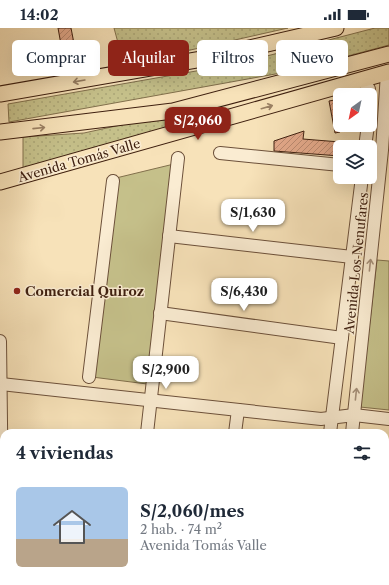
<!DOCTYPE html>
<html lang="es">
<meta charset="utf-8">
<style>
:root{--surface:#fff;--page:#f2f2f3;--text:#1f2937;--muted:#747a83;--accent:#8f2418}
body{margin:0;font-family:"Libre Caslon Text",serif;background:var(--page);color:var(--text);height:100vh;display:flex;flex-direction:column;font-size:15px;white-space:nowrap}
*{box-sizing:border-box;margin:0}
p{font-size:13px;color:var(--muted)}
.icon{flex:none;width:22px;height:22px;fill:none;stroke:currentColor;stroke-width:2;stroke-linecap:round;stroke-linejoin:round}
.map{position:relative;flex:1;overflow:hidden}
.drawer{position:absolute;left:0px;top:401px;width:389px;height:156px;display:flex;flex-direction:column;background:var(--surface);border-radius:12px 12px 0 0;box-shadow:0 4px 16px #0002}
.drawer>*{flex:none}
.banner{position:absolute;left:12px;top:12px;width:365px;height:36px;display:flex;gap:8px}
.needle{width:26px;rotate:213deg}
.fabs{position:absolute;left:333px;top:60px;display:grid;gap:8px}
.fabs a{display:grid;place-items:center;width:44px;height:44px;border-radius:6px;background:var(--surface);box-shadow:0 4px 16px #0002;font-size:20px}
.price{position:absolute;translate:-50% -34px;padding:0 9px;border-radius:8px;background:#fff;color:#222;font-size:13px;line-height:26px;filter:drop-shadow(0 1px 2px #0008)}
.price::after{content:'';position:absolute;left:50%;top:24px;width:12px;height:9px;margin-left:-6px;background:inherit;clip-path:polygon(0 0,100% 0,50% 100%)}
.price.selected{background:var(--accent);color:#fff}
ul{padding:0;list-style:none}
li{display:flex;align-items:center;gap:12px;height:100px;padding:0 16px}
li span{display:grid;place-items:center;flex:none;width:112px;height:80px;border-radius:6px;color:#555}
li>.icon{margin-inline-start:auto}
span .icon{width:48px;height:48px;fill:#fffc;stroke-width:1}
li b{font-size:17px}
h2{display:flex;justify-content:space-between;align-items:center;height:48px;padding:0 16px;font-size:17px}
.pill{padding:0 14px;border-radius:6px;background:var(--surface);box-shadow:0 4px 16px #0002;font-size:14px;line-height:36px}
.pill.selected{background:var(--accent);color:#fff}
.status{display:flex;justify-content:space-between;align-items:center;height:28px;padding:0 20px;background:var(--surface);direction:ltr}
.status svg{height:11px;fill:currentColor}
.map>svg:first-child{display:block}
.grass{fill:url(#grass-dots);stroke:#82704c}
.green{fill:#c5c08a;stroke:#82704c}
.building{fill:url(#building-hatch);stroke:#3e1f0f}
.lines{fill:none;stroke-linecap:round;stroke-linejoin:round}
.minor-casing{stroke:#6c503a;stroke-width:14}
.major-casing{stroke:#3e1f0f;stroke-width:17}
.minor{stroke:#faecd2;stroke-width:12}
.major{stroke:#f7e2b9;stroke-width:15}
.oneway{stroke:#9a8064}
.oneway2{stroke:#a5907a}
.poi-dot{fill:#8f2418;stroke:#faecd2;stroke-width:1.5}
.labels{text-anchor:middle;stroke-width:3;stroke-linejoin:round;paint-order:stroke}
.street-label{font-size:13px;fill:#3e1f0f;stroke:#faecd2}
.poi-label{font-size:13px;font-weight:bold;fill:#3e1f0f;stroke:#faecd2;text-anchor:start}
</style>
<div class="status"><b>14:02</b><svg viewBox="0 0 49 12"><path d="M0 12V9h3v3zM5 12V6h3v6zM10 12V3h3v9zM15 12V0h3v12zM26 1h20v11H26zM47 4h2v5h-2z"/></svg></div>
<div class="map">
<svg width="389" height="557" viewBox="0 0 389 557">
<defs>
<pattern id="grass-dots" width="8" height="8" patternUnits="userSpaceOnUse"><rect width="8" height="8" fill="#c5c08a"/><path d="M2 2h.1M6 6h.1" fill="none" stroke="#aaa576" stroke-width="1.8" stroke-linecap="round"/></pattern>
<pattern id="building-hatch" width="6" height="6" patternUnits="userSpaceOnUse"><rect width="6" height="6" fill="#e4a98b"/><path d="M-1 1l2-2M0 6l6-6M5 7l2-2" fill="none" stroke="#ba8970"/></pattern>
</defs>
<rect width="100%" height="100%" fill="#f7e2b9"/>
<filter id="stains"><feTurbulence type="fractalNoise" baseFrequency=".005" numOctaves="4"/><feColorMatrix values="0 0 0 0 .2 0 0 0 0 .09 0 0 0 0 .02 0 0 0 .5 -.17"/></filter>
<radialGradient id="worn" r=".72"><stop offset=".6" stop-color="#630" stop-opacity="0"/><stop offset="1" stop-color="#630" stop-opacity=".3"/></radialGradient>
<g class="grass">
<path d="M 114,0 L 288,0 L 124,37 Z"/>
<path d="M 375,0 L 389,0 L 389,17 L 292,43 L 9,94 L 8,76 L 236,36 Z"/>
<path d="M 194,81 L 197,91 L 23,142 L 23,109 L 84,105 Z"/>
</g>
<g class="green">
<path d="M 174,136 L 147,356 L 92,349 L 116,150 Z"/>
<path d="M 377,232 L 389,233 L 389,382 L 360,379 Z"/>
<path d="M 12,553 L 81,553 L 80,557 L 12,557 Z"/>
</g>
<g class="building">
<path d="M 58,0 L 71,0 L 77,31 L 64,33 Z"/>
<path d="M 340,71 L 340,104 L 335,105 L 329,73 Z"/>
<path d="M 304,103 L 303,111 L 340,114 L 340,128 L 274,123 L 274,113 Z"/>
</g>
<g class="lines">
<g class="minor-casing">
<g id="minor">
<path d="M 362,51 L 369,61 L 370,77"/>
<path d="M 365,119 L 368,97"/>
<path d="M 220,125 L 340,137"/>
<path d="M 169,208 L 352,229"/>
<path d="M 160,285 L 342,310"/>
<path d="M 0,313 L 3,557"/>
<path d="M 89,349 L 113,153"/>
<path d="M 1,356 L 321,391 L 354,387 L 389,391"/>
<path d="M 147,405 L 178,130"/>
<path d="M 235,405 L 238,382"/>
<path d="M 330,405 L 362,149"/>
<path d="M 352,405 L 382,122 L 387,45"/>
<path d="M 194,553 L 227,557"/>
<path d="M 309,557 L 310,553"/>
<path d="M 330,557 L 331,553"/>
</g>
</g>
<g class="major-casing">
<g id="major">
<path d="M 0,66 L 202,31 L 336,0"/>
<path d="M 0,104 L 173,83 L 389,26"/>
<path d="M 0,154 L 389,44"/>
</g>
</g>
<use href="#minor" class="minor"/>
<use href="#major" class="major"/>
</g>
<defs><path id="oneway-shaft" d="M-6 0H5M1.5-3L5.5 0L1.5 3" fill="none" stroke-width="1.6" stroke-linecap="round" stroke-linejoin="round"/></defs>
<g class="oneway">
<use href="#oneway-shaft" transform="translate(79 53) rotate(170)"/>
<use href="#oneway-shaft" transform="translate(267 79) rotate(-16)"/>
<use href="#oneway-shaft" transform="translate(39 100) rotate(-6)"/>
</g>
<g class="oneway2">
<use href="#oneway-shaft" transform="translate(370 237) rotate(-84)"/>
<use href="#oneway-shaft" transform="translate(356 366) rotate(-84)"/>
</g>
<circle class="poi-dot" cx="17" cy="263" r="4"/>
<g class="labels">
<g class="street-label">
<text transform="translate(79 132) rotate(-16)" y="5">Avenida Tomás Valle</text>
<text transform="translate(356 235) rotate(-84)" y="5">Avenida Los Nenufares</text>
</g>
<g class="poi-label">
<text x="25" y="268">Comercial Quiroz</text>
</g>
</g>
<rect width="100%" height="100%" filter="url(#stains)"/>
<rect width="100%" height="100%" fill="url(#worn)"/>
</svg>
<div class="fabs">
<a><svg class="needle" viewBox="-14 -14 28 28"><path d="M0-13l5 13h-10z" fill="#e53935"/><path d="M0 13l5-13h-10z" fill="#747a83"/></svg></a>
<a><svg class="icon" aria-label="layers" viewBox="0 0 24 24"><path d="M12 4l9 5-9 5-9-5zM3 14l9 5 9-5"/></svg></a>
</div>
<b class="price selected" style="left:198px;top:113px">S/2,060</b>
<b class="price" style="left:253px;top:205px">S/1,630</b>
<b class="price" style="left:244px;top:284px">S/6,430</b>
<b class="price" style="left:166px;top:362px">S/2,900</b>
<div class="banner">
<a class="pill">Comprar</a>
<a class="pill selected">Alquilar</a>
<a class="pill">Filtros</a>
<a class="pill">Nuevo</a>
</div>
<section class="drawer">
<h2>4 viviendas<svg class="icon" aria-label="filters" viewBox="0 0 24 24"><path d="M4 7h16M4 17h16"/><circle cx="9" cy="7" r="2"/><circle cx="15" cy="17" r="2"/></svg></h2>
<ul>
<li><span style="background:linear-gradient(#a9c7e8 65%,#b9a48a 0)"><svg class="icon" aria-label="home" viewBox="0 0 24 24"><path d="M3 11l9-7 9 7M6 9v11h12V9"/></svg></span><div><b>S/2,060/mes</b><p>2 hab. · 74 m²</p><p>Avenida Tomás Valle</p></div></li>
</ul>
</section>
</div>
